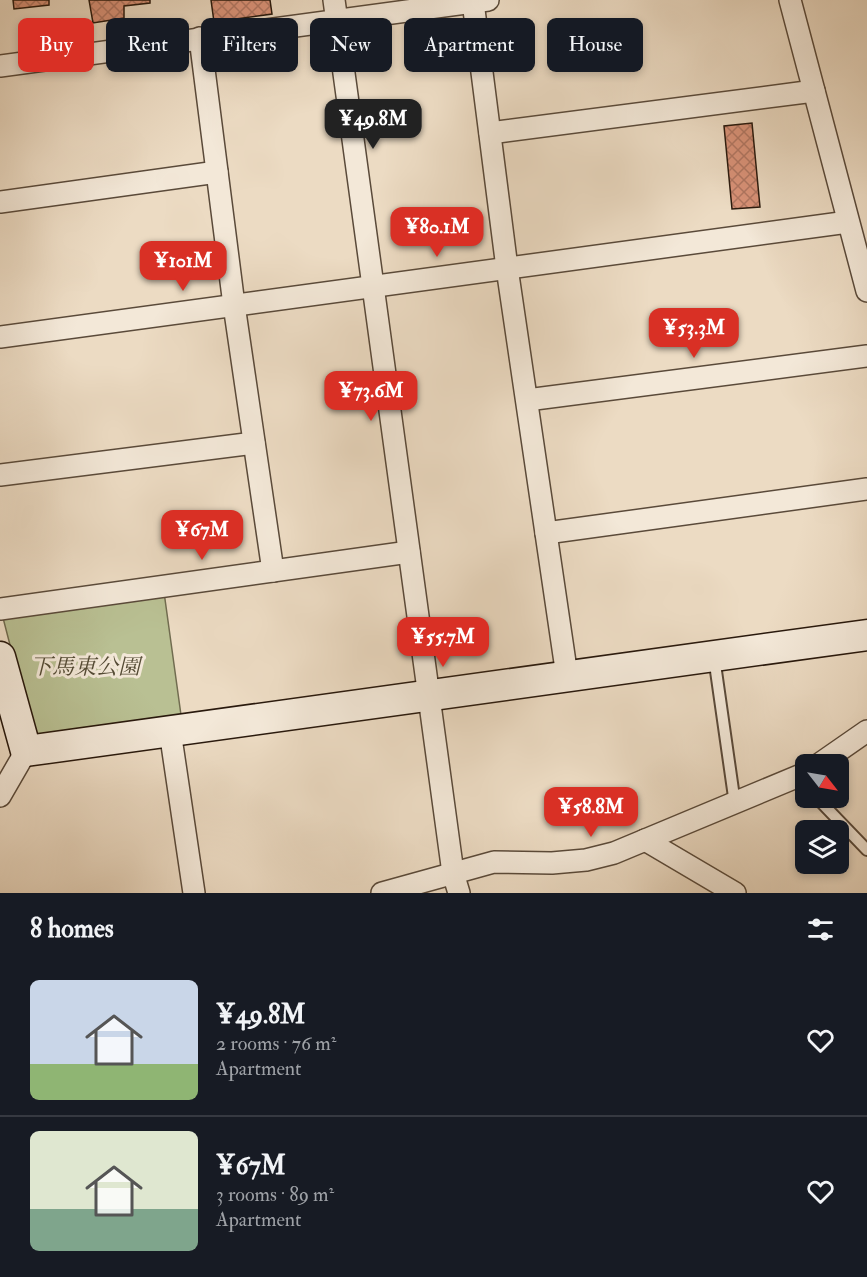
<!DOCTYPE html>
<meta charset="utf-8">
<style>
:root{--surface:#171b24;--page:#242831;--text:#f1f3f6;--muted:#9ea1a6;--line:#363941;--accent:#d93025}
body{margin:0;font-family:"IM FELL Double Pica","Noto Serif JP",serif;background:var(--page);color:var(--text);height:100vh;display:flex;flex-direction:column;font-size:22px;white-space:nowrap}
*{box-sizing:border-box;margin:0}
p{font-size:20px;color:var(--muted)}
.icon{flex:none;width:33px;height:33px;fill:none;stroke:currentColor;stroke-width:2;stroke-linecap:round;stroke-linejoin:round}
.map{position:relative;height:893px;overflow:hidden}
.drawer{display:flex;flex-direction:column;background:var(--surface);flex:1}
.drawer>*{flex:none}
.hud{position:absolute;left:18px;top:18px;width:831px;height:54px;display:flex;gap:12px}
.needle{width:39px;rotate:121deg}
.tools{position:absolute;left:795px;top:754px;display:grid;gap:12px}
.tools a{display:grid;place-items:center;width:54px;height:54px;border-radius:9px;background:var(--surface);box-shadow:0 3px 9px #0003;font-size:30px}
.price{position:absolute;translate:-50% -51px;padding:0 14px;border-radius:12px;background:var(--accent);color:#fff;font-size:20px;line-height:39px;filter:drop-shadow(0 2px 3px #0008)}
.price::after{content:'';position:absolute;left:50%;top:36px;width:18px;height:14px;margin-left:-9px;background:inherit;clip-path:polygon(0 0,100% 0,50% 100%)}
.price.selected{background:#222;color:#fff}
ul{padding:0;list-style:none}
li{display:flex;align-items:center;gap:18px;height:150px;padding:0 30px}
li+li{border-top:2px solid var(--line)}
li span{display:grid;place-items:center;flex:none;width:168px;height:120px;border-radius:9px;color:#555}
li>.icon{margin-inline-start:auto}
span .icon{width:72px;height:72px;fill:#fffc;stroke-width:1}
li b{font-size:26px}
h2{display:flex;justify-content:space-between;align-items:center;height:72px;padding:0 30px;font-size:26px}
.tag{padding:0 21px;border-radius:9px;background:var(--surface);box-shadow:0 3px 9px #0003;font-size:21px;line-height:54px}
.tag.selected{background:var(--accent);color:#fff}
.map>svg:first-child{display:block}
.park{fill:#b9c093;stroke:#716c50;stroke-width:1.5}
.building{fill:url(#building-cross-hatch);stroke:#29190d;stroke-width:1.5}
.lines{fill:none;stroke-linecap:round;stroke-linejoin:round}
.lane-casing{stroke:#5a4a3a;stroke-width:14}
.street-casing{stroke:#5a4a3a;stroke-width:24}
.secondary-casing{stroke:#29190d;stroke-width:33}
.lane{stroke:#f3e8d8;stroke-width:10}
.street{stroke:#f3e8d8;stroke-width:21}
.secondary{stroke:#f3e8d8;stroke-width:30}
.labels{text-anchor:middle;stroke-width:6;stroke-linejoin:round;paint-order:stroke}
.park-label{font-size:22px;font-style:italic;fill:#544b35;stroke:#f3e8d8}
</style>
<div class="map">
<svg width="867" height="893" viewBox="0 0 867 893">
<defs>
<pattern id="building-cross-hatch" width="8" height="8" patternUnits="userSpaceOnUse" patternTransform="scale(1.5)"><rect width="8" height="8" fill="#d99278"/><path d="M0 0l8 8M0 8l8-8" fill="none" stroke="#b07661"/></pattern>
</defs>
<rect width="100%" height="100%" fill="#ecdbc3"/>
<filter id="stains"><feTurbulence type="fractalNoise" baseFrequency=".00333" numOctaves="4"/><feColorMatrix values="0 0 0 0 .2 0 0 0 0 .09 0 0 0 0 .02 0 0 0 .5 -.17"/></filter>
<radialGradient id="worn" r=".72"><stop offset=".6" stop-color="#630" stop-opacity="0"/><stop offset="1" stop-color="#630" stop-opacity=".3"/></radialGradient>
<path class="park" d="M 164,592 L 181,715 L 34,738 L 2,614 Z"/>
<g class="building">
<path d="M 13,0 L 49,0 L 49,5 L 14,9 Z"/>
<path d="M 89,0 L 150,0 L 150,3 L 124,6 L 124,18 L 93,23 Z"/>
<path d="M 211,0 L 270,0 L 272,14 L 214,22 Z"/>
<path d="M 752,123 L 760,207 L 732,209 L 724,126 Z"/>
</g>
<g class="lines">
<g class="lane-casing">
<g id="lane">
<path d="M 714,657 L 735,804"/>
<path d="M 817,798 L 867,850"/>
</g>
</g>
<g class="street-casing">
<g id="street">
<path d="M 334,0 L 453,873 L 459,893"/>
<path d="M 790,0 L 867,291"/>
<path d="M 473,2 L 507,268 L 567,676"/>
<path d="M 200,38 L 234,305 L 273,571"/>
<path d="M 0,66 L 488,0"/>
<path d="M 490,133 L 814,91"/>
<path d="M 0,202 L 217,172"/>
<path d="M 0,337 L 848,222"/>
<path d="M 527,400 L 867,356"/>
<path d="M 0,475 L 254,443"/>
<path d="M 546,533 L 867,489"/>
<path d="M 0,609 L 409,552"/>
<path d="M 170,731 L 194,893"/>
<path d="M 818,765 L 867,731"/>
<path d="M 0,796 L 26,751"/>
<path d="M 645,840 L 735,893"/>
<path d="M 382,893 L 494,862 L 552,863 L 586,860 L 614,853 L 806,773"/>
</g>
</g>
<g class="secondary-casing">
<path id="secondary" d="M 0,657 L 26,751 L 867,635"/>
</g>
<use href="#lane" class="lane"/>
<use href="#street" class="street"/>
<use href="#secondary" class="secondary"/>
</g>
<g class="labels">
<g class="park-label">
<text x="85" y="674">下馬東公園</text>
</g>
</g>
<rect width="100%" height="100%" filter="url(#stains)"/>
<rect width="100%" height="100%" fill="url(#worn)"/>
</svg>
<div class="tools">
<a><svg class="needle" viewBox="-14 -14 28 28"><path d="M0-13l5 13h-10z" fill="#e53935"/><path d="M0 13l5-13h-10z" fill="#9ea1a6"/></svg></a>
<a><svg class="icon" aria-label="layers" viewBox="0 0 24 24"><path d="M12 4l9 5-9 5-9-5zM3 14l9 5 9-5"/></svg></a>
</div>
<b class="price selected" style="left:373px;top:150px">¥49.8M</b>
<b class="price" style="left:437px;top:258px">¥80.1M</b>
<b class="price" style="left:183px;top:292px">¥101M</b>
<b class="price" style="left:694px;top:359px">¥53.3M</b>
<b class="price" style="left:371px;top:422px">¥73.6M</b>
<b class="price" style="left:202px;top:561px">¥67M</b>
<b class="price" style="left:443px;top:668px">¥55.7M</b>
<b class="price" style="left:591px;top:838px">¥58.8M</b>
<div class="hud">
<a class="tag selected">Buy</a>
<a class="tag">Rent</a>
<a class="tag">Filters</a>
<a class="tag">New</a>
<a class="tag">Apartment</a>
<a class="tag">House</a>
</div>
</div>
<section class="drawer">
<h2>8 homes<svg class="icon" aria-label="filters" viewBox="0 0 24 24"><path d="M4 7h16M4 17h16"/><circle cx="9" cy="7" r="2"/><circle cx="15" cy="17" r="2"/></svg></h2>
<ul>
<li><span style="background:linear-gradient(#c9d6e8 70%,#8fb573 0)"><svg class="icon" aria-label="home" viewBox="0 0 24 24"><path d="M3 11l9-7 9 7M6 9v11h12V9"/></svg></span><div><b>¥49.8M</b><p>2 rooms · 76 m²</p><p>Apartment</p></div><svg class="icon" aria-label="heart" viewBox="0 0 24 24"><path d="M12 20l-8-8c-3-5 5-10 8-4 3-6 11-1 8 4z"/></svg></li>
<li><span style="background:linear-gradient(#dfe7d0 65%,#7fa58c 0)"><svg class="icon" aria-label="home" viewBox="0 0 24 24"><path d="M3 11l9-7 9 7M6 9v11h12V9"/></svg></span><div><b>¥67M</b><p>3 rooms · 89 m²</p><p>Apartment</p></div><svg class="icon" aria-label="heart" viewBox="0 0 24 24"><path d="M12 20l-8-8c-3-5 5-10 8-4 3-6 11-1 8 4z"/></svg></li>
</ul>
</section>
